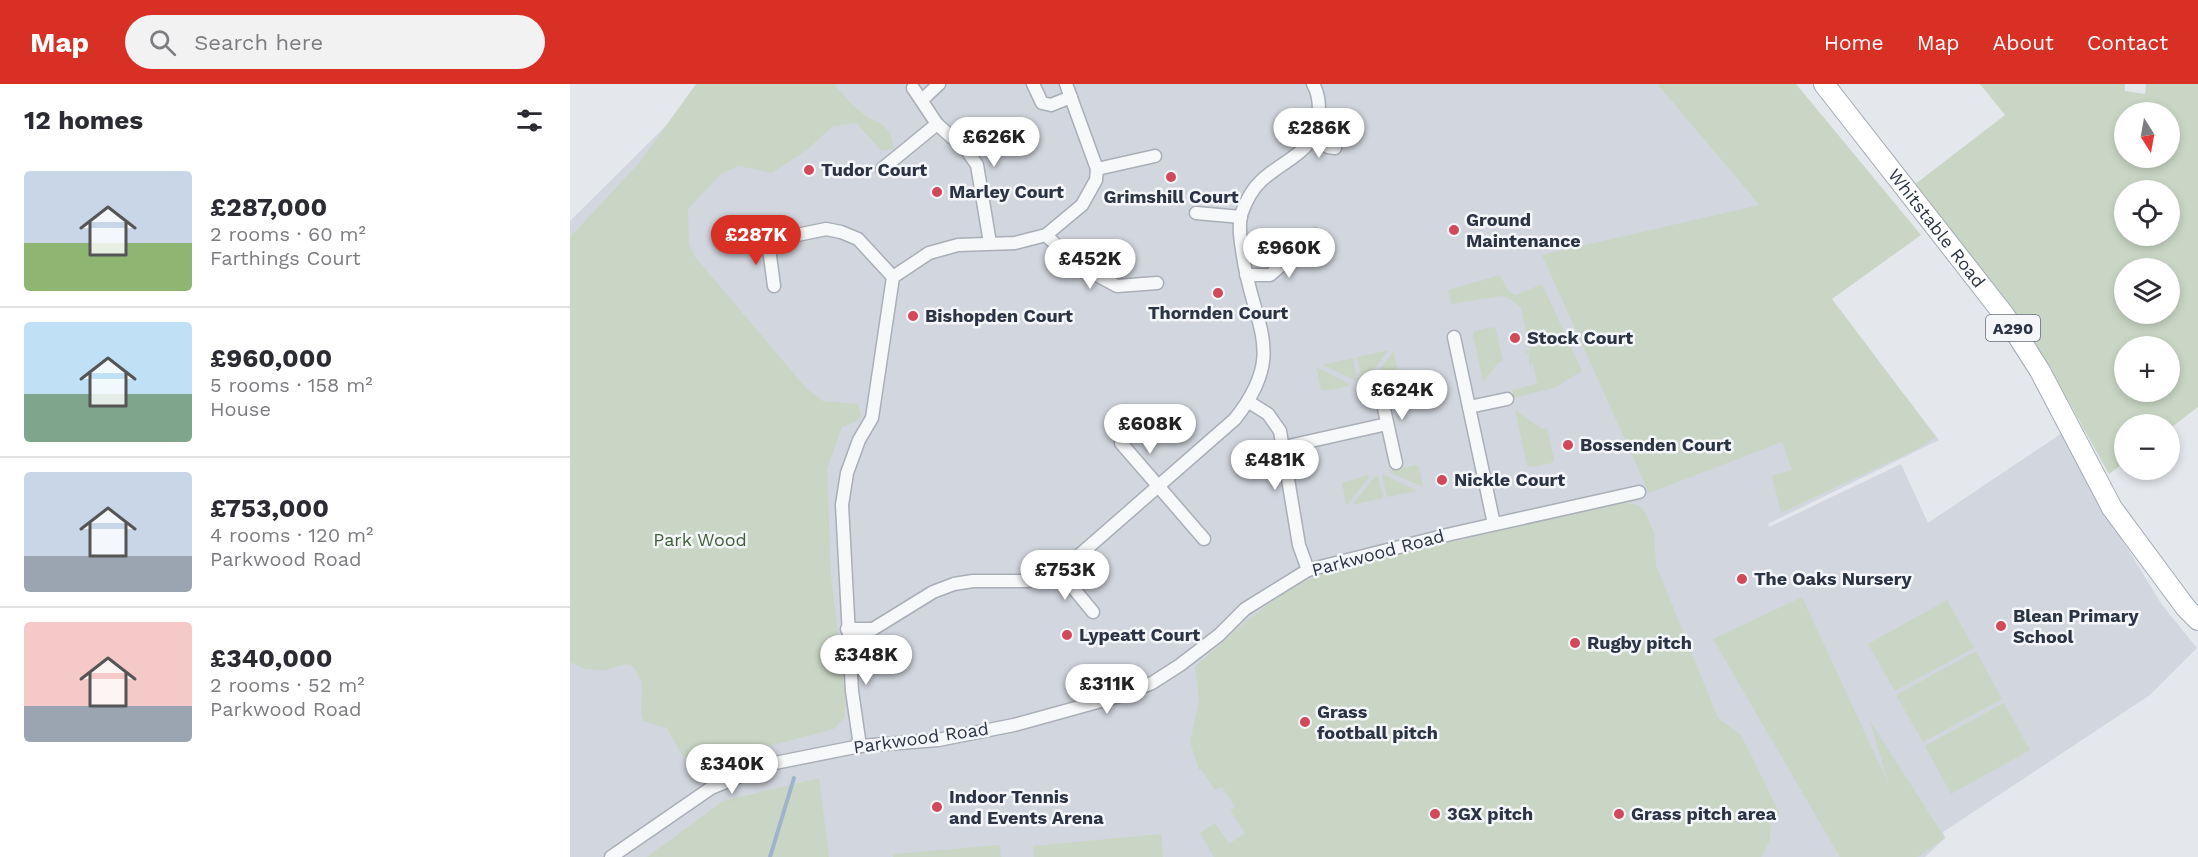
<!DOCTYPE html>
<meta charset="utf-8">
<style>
:root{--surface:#fff;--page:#f2f2f3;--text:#2b2b33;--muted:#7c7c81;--line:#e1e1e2;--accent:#d93025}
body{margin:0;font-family:"Work Sans",sans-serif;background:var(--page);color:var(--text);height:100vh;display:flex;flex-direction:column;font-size:22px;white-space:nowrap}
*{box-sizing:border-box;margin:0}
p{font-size:20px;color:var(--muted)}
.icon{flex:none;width:33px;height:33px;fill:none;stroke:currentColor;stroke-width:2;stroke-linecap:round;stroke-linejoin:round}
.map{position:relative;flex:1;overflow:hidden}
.side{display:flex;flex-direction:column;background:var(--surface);width:570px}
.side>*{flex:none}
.needle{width:39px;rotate:169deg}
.tools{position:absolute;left:1544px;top:18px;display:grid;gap:12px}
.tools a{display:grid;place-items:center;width:66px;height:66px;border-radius:50%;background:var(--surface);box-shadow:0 3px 9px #0003;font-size:30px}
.price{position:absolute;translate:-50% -51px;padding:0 14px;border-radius:21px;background:#fff;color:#222;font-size:20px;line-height:39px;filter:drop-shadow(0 2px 3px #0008)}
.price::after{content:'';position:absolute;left:50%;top:36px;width:18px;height:14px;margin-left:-9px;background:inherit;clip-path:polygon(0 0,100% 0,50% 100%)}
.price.selected{background:var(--accent);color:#fff}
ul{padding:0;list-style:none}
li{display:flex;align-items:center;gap:18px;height:150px;padding:0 24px}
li+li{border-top:2px solid var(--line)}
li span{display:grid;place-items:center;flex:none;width:168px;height:120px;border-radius:6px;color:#555}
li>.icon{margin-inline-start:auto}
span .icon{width:72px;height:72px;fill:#fffc;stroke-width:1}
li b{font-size:26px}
h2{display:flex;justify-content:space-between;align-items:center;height:72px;padding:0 24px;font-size:26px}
header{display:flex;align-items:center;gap:36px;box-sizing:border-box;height:84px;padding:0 30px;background:var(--accent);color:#fff}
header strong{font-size:28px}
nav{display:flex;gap:33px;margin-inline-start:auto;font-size:21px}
.search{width:420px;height:54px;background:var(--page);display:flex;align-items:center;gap:15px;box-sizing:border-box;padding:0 21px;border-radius:33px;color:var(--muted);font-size:22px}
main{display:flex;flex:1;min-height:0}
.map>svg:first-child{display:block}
.built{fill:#d2d6de}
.green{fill:#c9d6c5;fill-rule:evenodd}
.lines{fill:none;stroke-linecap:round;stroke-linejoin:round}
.stream{stroke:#9fb4cc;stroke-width:4}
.street-casing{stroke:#a9aeb7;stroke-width:15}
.primary-casing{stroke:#a3abb8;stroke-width:22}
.street{stroke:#f7f8fa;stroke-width:12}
.primary{stroke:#fff;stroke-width:20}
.poi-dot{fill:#d1495b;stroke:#f4f6f9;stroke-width:2}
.labels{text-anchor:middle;stroke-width:5;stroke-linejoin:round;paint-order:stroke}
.shield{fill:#f4f6f9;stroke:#676e7b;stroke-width:1.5}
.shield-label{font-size:16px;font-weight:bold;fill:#2b3445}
.poi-label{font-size:18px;font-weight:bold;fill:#2b3445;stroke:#f4f6f9;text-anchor:start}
.street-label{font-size:18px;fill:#2b3445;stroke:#f4f6f9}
.park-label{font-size:18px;fill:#3f6138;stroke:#f4f6f9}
</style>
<header>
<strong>Map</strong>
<div class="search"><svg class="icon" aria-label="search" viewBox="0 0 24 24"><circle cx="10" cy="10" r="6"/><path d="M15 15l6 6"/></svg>Search here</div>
<nav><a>Home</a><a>Map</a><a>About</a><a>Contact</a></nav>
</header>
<main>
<section class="side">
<h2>12 homes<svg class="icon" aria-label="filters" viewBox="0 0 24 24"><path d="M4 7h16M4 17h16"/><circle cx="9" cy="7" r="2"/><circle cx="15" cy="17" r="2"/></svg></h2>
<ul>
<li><span style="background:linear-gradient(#c9d6e8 60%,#8fb573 0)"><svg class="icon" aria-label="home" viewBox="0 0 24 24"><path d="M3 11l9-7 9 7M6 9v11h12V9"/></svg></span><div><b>£287,000</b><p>2 rooms · 60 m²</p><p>Farthings Court</p></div></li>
<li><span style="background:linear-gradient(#bfe0f5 60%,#7fa58c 0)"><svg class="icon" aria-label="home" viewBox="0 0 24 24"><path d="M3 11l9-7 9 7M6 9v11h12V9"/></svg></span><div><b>£960,000</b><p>5 rooms · 158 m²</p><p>House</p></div></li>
<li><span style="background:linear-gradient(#c9d6e8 70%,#9aa5b1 0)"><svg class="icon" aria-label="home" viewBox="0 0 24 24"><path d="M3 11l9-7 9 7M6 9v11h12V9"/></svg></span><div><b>£753,000</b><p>4 rooms · 120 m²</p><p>Parkwood Road</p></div></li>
<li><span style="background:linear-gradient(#f6c9c9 70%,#9aa5b1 0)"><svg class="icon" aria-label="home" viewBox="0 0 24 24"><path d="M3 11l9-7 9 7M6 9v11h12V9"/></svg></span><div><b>£340,000</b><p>2 rooms · 52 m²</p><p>Parkwood Road</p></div></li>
</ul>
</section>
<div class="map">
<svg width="1628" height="773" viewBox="0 0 1628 773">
<rect width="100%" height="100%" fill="#e4e7ec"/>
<path class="built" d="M 138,0 L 1087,0 L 1189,121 L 1369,356 L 1198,440 L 1199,443 L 1331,380 L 1358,439 L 1492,349 L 1537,431 L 1592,521 L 1627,564 L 1580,611 L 1373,748 L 1375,754 L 1355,773 L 0,773 L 0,137 Z"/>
<g class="green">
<path d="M 126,0 L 264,0 C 272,9 281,21 291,28 C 309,42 320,37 324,65 L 311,66 L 286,39 L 263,42 L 238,65 L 202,89 L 170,82 L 152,89 L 118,125 L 119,161 L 125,173 L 237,305 L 253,317 L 288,320 L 291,331 L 287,337 L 272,343 L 257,385 L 261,491 L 276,615 L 274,634 L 264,645 L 133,679 L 112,671 L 97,644 L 73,637 L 71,627 L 72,599 L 63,582 L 57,580 L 35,586 L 15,585 L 0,578 L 0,153 L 70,78 Z"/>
<path d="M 1087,0 L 1226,0 L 1351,151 L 1262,215 L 1366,353 L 1345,366 L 1211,429 L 1202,392 L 1222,386 L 1212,358 L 1079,409 L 972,171 L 1189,121 Z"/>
<path d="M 1410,0 L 1555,0 L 1555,7 L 1575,10 L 1576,0 L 1628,0 L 1628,323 L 1599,345 L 1599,340 L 1554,340 L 1554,379 L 1539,390 L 1492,306 L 1344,101 L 1435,31 ZM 1554,28 L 1599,28 L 1599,74 L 1554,74 ZM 1554,106 L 1599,106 L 1599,152 L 1554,152 ZM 1554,184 L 1599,184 L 1599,230 L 1554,230 ZM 1554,262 L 1599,262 L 1599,308 L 1554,308 Z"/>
<path d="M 930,191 L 938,207 L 946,211 L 972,200 L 1012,287 L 984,304 L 943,314 L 942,306 L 967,300 L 963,280 L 959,281 L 959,270 L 956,269 L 956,267 L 960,266 L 951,224 L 939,214 L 931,212 L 881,220 L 878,206 Z"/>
<path d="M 922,243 L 926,245 L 933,277 L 928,279 L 913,298 L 903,250 L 905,247 Z"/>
<path d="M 819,266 L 795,296 L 792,297 L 787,273 Z"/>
<path d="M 824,267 L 828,289 L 826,292 L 801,297 Z"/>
<path d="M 783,274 L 787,297 L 752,281 Z"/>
<path d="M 746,283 L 779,300 L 779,302 L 754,307 L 751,305 Z"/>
<path d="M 945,326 L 972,345 L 977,344 L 984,375 L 982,379 L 962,383 L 957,381 Z"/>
<path d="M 846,381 L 849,383 L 853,403 L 821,389 L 820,386 Z"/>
<path d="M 798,391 L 799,394 L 776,422 L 772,399 Z"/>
<path d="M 812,391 L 815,391 L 847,407 L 817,413 Z"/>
<path d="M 805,392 L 808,392 L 813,414 L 782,421 Z"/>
<path d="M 1053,418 L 1068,421 L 1075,428 L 1084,448 L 1086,481 L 1148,634 L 1171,651 L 1210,730 L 1201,738 L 1200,756 L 1191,773 L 644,773 L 630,749 L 645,739 L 659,760 L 675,749 L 660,726 L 665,723 L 652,703 L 645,706 L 631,685 L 629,686 L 620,658 L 629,617 L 625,583 C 668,545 707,504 763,486 Z"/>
<path d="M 1232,513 L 1319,701 L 1300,637 L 1375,754 L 1347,773 L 1270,773 L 1143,555 Z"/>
<path d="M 1377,516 L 1404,564 L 1325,607 L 1298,560 Z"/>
<path d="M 1406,567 L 1432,615 L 1353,658 L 1326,611 Z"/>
<path d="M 1434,619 L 1460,666 L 1381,710 L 1355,662 Z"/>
<path d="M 249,694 L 259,773 L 77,773 L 153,717 Z"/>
<path d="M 591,750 L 593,773 L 464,773 L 463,762 Z"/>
<path d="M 430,761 L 431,773 L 323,773 L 323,770 Z"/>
</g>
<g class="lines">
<path class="stream" d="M 200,773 L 224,694"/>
<g class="street-casing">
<g id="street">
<path d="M 463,0 L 472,19 L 481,21 L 501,13"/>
<path d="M 343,4 L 367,40 L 398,68 L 407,81 L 420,159"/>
<path d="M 352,16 L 369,0"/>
<path d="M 744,54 L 758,63 L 765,64"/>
<path d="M 312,85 L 367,40"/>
<path d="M 527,85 L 585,72"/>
<path d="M 626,129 L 671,133"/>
<path d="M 476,151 L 504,179 L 547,202 L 587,199"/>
<path d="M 198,157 L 204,202"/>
<path d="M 162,158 L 198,157 L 256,145 L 271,148 L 288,155 L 323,193"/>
<path d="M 676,191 L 700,191 L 746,151"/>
<path d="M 884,253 L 924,440"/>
<path d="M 809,302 L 826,379"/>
<path d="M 679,318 L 698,330 L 710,347 L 729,461 L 738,486"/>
<path d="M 899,323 L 937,315"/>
<path d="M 551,359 L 634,455"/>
<path d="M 714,363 L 817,340"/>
<path d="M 490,488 L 523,528"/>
<path d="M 277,545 L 303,545 L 363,508 L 384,500 L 403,497 L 456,497 L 475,494 L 490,488 L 665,335 C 718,268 683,243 673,172 C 671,159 668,144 671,131 C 675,119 682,105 692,96 C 717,73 749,68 749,26 C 749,17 748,8 743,0"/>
<path d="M 290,662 L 282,607 L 272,421 L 277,389 L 289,356 L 302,334 L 323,193 L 359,169 L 388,161 L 445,159 L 476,151 L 512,121 L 526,96 L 527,85 L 496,0"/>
<path d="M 41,773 L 141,704 L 200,680 L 290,662 L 368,656 L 444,641 L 553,611 L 582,599 L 610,581 L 649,551 L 675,525 L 738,486 L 881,450 L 1069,408"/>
</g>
</g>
<g class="primary-casing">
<g id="primary">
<path id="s1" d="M 1254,0 L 1435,232 L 1470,287 L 1542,424 L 1616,524 L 1628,536"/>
</g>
</g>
<use href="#street" class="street"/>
<use href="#primary" class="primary"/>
</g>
<g class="poi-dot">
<circle cx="239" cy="86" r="6"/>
<circle cx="601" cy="93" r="6"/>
<circle cx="367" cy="108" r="6"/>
<circle cx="884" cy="146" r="6"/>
<circle cx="648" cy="209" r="6"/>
<circle cx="343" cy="232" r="6"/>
<circle cx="945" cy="254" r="6"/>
<circle cx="998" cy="361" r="6"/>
<circle cx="872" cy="396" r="6"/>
<circle cx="1172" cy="495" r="6"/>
<circle cx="1431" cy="542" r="6"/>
<circle cx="497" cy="551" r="6"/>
<circle cx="1005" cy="559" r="6"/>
<circle cx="735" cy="638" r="6"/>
<circle cx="367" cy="723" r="6"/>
<circle cx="865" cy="730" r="6"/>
<circle cx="1049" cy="730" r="6"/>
</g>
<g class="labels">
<rect class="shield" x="1416" y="231" width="54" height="26" rx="4.5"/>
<g class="shield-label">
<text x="1443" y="250">A290</text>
</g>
<g class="poi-label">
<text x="251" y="92">Tudor Court</text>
<text x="379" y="114">Marley Court</text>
<text x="601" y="119" text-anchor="middle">Grimshill Court</text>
<text x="896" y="142">Ground<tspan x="896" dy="21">Maintenance</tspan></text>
<text x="648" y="235" text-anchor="middle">Thornden Court</text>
<text x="355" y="238">Bishopden Court</text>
<text x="957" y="260">Stock Court</text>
<text x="1010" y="367">Bossenden Court</text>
<text x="884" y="402">Nickle Court</text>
<text x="1184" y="501">The Oaks Nursery</text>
<text x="1443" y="538">Blean Primary<tspan x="1443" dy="21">School</tspan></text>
<text x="509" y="557">Lypeatt Court</text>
<text x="1017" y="565">Rugby pitch</text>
<text x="747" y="634">Grass<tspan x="747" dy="21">football pitch</tspan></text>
<text x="379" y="719">Indoor Tennis<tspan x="379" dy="21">and Events Arena</tspan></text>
<text x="877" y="736">3GX pitch</text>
<text x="1061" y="736">Grass pitch area</text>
</g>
<g class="street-label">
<text dy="6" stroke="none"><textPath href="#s1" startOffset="183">Whitstable Road</textPath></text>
<text transform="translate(808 469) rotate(-15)" y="6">Parkwood Road</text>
<text transform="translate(351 654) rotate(-8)" y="6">Parkwood Road</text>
</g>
<g class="park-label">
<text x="130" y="462">Park Wood</text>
</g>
</g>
</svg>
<div class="tools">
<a><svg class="needle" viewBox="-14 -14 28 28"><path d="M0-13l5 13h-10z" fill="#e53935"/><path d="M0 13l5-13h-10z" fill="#7c7c81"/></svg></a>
<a><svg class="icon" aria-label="locate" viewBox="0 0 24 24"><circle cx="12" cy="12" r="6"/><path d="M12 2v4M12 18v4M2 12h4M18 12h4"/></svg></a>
<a><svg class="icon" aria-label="layers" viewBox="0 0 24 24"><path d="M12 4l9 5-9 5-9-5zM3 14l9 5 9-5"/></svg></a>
<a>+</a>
<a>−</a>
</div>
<b class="price" style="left:749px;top:75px">£286K</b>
<b class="price" style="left:424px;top:84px">£626K</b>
<b class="price selected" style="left:186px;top:182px">£287K</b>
<b class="price" style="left:719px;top:195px">£960K</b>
<b class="price" style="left:520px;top:206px">£452K</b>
<b class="price" style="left:832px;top:337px">£624K</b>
<b class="price" style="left:580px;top:371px">£608K</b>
<b class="price" style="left:705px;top:407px">£481K</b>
<b class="price" style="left:495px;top:517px">£753K</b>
<b class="price" style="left:296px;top:602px">£348K</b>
<b class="price" style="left:537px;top:631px">£311K</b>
<b class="price" style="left:162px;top:711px">£340K</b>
</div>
</main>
